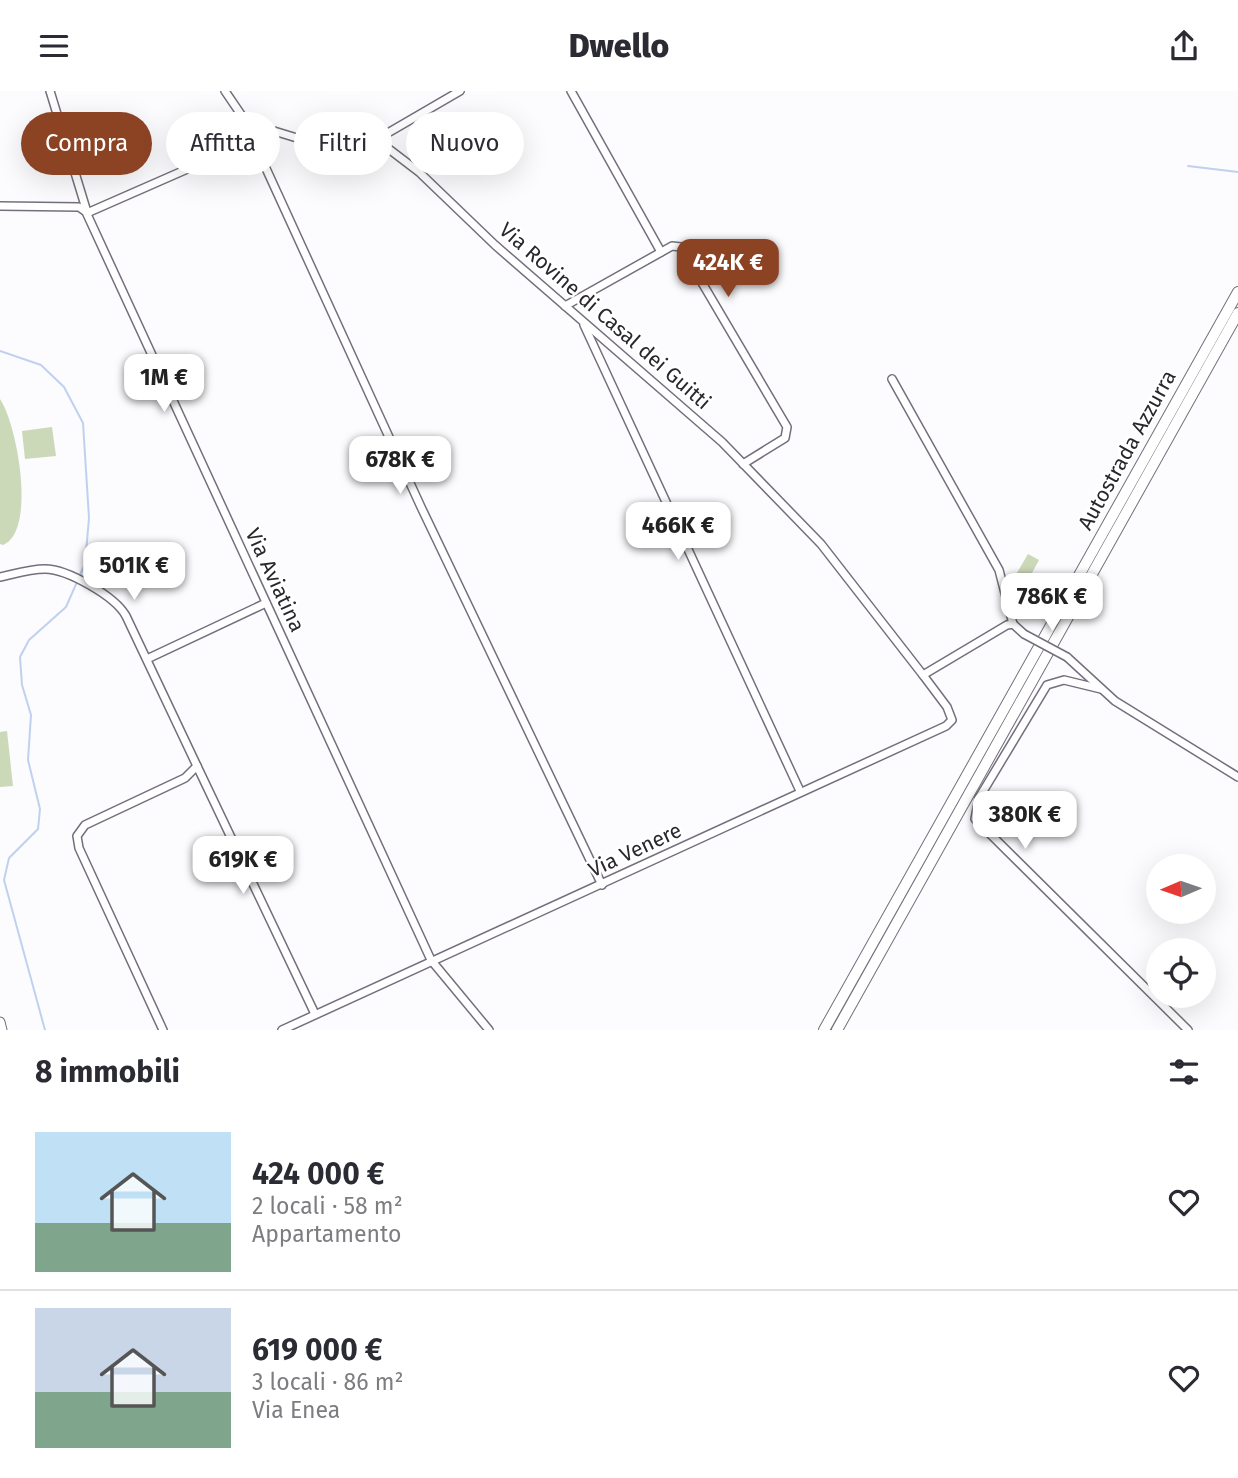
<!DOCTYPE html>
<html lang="it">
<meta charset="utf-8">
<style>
:root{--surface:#fff;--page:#f2f2f3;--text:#2b2b33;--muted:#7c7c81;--line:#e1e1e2;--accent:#8b4324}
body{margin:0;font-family:"Fira Sans",sans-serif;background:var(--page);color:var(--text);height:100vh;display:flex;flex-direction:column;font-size:26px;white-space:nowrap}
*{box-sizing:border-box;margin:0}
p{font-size:23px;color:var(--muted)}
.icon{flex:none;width:38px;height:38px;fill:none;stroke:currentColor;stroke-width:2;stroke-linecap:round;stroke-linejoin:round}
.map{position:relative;height:939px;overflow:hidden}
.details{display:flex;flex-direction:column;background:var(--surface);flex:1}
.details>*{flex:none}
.banner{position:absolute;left:21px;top:21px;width:700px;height:63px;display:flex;gap:14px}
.needle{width:46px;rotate:268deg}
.fabs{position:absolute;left:1146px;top:763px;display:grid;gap:14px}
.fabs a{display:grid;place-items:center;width:70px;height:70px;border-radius:50%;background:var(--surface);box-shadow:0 7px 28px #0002;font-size:35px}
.price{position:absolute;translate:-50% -60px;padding:0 16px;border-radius:14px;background:#fff;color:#222;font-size:23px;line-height:46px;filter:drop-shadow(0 2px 4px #0008)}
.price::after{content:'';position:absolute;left:50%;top:42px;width:21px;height:16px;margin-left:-10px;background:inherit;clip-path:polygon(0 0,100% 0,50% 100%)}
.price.active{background:var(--accent);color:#fff}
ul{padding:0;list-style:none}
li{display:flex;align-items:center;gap:21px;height:175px;padding:0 35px}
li+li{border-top:2px solid var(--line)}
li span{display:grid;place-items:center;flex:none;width:196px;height:140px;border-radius:0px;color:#555}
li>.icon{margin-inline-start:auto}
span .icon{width:84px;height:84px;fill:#fffc;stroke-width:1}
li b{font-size:30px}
h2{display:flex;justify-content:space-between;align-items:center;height:84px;padding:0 35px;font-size:30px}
.pill{padding:0 24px;border-radius:32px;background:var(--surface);box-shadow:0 7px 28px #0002;font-size:24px;line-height:63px}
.pill.active{background:var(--accent);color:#fff}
header{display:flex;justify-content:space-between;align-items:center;height:91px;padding:0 35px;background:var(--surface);font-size:32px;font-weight:800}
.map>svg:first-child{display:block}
.green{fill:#cbd9b9}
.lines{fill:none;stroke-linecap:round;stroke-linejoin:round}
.stream{stroke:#c0d1f0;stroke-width:2}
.minor-casing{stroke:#756f7c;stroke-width:10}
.major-casing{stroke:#756f7c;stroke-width:11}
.highway-casing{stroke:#756f7c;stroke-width:12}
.minor{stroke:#fff;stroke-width:7}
.major{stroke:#fff;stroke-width:9}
.highway{stroke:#fff;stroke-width:10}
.minor-bridge-casing{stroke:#756f7c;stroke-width:10;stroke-linecap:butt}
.minor-bridge{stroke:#fff;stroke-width:7}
.labels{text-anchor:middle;stroke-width:5;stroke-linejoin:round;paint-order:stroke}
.street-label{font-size:21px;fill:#29262c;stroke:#fff}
</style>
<header><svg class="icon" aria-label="menu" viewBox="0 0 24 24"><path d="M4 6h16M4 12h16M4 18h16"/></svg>Dwello<svg class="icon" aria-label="share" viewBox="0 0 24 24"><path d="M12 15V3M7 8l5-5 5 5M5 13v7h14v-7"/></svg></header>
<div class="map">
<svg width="1238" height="939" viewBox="0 0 1238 939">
<rect width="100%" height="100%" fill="#fcfbfe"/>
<g class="green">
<path d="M 0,308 C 17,333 37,440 3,454 L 0,453 Z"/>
<path d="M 52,336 L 56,365 L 25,368 L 22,340 Z"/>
<path d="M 1028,463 L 1039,469 L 1026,493 L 1014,487 Z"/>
<path d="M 7,640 L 13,695 L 0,696 L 0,641 Z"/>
</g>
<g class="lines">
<g class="stream">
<path d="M 1188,75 L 1238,81"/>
<path d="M 0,260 L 41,274 L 64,296 L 83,332 L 89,427 L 85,473 L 79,486"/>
<path d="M 45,939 L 4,789 L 9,767 L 38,738 L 40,718 L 28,669 L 31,624 L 22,594 L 20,566 L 29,549 L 66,516 L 77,491"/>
</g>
<g class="minor-casing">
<g id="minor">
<path d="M 50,0 L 87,121"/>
<path d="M 225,0 L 242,25 L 421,416 L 602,794"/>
<path d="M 571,0 L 661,161"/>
<path d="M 374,50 L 460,0"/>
<path d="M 0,115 L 79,116 L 86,121 L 431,869 L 489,939"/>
<path d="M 87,122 L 274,40 L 323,55 L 374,50 L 381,52 L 419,81 L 495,154 L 722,351 L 821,453 L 923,584 L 1007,534 L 1013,533 L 1024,543"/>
<path d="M 565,215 L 672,155 L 681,156 L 787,336 L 785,347 L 743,373"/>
<path d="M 584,234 L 800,700"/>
<path d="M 892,288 L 999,479 L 1013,533"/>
<path d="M 0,486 C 14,483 30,478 45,478 C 67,478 115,505 126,525 L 197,675 L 185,687 L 85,734 L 77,745 L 79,757 L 163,939"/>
<path d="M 1067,566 L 1115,610 L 1238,686"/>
<path d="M 147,568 L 266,512"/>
<path d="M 1101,598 L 1064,589 L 1047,594 L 979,707 L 975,728 L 1188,939"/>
<path d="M 197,675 L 315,923"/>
<path d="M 282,939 L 946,635 L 952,629 L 947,616 L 923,584"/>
</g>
</g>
<g class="major-casing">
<path id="major" d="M 0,931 L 2,939"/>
</g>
<g class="highway-casing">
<g id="highway">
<path d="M 824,939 L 1238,201"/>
<path d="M 837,939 L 1238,222"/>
</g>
</g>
<use href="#minor" class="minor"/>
<use href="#major" class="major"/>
<use href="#highway" class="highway"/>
<g class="minor-bridge-casing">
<path id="minor-bridge" d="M 1024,543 L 1067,566"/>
</g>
<use href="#minor-bridge" class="minor-bridge"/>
</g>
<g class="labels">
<g class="street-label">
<text transform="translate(605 225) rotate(41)" y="7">Via Rovine di Casal dei Guitti</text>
<text transform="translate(1127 359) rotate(-61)" y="7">Autostrada Azzurra</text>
<text transform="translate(275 489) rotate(65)" y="7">Via Aviatina</text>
<text transform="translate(635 759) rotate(-25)" y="7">Via Venere</text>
</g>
</g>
</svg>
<div class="fabs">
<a><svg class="needle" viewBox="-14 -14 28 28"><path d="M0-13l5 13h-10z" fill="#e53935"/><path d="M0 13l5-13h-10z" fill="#7c7c81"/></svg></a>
<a><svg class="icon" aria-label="locate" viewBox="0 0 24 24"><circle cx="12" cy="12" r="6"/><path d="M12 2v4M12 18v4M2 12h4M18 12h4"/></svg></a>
</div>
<b class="price active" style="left:728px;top:208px">424K €</b>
<b class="price" style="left:164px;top:323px">1M €</b>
<b class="price" style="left:400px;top:405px">678K €</b>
<b class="price" style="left:678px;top:471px">466K €</b>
<b class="price" style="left:134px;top:511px">501K €</b>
<b class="price" style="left:1052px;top:542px">786K €</b>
<b class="price" style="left:1025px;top:760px">380K €</b>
<b class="price" style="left:243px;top:805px">619K €</b>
<div class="banner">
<a class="pill active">Compra</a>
<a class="pill">Affitta</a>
<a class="pill">Filtri</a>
<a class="pill">Nuovo</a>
</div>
</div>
<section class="details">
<h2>8 immobili<svg class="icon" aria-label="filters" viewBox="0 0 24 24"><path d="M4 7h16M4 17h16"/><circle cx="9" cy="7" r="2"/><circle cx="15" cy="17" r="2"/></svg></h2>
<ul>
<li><span style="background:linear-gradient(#bfe0f5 65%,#7fa58c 0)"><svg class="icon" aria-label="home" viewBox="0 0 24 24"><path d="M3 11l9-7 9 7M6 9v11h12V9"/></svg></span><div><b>424 000 €</b><p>2 locali · 58 m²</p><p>Appartamento</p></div><svg class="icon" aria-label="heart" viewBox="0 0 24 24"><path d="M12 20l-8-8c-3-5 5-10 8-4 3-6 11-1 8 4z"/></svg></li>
<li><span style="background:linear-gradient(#c9d6e8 60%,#7fa58c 0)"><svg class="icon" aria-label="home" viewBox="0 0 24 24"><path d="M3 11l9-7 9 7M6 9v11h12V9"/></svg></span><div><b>619 000 €</b><p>3 locali · 86 m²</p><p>Via Enea</p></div><svg class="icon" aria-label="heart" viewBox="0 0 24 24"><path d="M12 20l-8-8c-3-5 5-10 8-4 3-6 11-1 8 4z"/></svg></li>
</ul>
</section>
